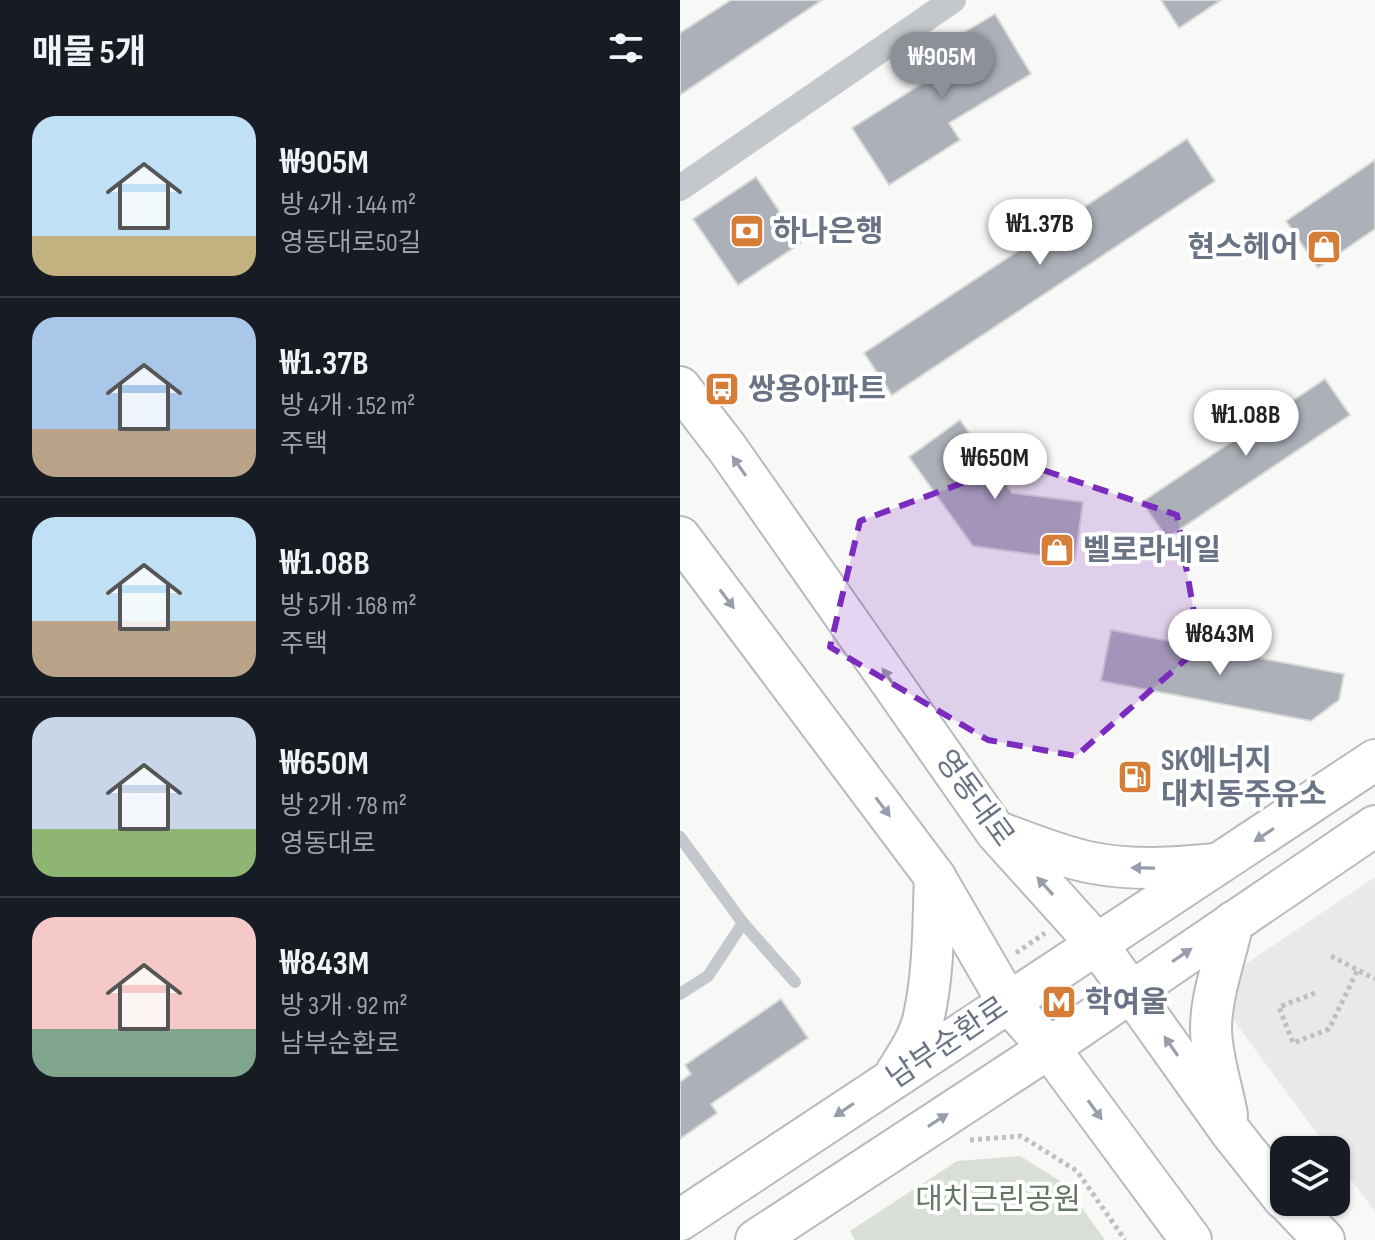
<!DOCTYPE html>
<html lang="ko">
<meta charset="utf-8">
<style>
:root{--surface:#171b24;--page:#242831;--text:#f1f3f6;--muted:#9ea1a6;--line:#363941;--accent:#8c9099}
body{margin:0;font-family:"Sofia Sans Condensed","Noto Sans KR",sans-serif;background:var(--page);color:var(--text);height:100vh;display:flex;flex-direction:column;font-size:30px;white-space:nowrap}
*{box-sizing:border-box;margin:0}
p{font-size:26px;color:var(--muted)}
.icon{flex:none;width:44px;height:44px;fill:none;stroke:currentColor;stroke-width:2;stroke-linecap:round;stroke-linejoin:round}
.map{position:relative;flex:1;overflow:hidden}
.details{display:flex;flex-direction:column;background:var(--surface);width:680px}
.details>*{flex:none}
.buttons{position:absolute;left:590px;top:1136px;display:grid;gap:16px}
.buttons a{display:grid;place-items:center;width:80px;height:80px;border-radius:16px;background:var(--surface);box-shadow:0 2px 6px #0004;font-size:40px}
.price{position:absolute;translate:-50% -68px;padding:0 18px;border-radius:28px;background:#fff;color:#222;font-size:26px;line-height:52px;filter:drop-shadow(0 2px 4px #0008)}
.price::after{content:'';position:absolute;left:50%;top:48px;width:24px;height:18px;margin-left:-12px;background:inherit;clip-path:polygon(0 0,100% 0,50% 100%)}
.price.on{background:var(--accent);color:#fff}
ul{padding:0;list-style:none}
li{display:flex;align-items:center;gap:24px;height:200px;padding:0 32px}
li+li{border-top:2px solid var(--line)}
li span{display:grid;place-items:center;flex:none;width:224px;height:160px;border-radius:24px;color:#555}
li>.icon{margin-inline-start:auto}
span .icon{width:96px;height:96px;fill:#fffc;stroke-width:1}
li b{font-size:34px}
h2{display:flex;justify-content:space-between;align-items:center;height:96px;padding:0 32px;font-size:34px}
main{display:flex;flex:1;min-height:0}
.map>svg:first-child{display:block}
.built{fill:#e9e9e9}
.green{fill:#d9dfd7}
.building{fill:#acb0b8;stroke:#dadad8;stroke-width:2}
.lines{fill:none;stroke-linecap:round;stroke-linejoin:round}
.primary-casing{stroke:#b8babf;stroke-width:44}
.path{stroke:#bebfc2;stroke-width:5;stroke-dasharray:4 4;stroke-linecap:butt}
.service{stroke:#c4c7cb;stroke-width:12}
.minor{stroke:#c4c7cb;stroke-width:26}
.primary{stroke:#fff;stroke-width:40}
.oneway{fill:#979daa}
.marked{fill:#7b2cbf;fill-opacity:0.2;stroke:#7b2cbf;stroke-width:6;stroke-dasharray:16 10;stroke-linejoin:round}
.labels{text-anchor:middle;stroke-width:8;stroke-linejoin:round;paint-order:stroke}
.poi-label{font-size:30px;font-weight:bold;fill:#6a7385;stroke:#fff;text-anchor:start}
.street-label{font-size:30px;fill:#6a7385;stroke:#fff}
.park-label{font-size:30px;fill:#647764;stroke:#fff}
</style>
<main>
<section class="details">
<h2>매물 5개<svg class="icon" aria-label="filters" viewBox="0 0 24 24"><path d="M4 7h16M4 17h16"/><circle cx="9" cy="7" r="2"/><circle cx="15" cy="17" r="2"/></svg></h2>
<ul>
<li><span style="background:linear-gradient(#bfe0f5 75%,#c2b280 0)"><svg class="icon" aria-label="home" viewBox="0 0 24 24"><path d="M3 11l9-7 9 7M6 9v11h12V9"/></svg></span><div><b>₩905M</b><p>방 4개 · 144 m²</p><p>영동대로50길</p></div></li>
<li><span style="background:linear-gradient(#a9c7e8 70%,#b9a48a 0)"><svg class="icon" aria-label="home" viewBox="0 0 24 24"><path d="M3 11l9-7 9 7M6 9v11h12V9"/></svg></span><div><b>₩1.37B</b><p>방 4개 · 152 m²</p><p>주택</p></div></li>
<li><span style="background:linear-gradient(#bfe0f5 65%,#b9a48a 0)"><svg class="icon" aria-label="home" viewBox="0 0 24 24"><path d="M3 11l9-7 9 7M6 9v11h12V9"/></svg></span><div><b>₩1.08B</b><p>방 5개 · 168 m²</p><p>주택</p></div></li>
<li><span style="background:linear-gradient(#c9d6e8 70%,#8fb573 0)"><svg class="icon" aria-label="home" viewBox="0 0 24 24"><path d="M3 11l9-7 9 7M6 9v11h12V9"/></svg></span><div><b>₩650M</b><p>방 2개 · 78 m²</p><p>영동대로</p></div></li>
<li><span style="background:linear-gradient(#f6c9c9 70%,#7fa58c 0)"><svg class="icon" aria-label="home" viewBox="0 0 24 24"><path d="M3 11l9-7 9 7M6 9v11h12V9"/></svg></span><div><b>₩843M</b><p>방 3개 · 92 m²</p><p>남부순환로</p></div></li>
</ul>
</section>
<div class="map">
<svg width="695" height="1240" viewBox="0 0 695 1240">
<rect width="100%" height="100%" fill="#f8f8f6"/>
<path class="built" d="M 695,877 L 695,1212 L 656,1159 L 656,1150 L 649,1150 L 530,988 Z"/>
<path class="green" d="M 340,1156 L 385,1184 L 425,1240 L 175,1240 L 170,1231 L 277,1161 Z"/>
<g class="building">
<path d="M 51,0 L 142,0 L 0,95 L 0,33 Z"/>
<path d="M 481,0 L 541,0 L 499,28 Z"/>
<path d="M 315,14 L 351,74 L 269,123 L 280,140 L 209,185 L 172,128 L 262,71 L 251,52 Z"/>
<path d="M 507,139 L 535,181 L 212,395 L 184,353 Z"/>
<path d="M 695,160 L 695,229 L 638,268 L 606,221 Z"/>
<path d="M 76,177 L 121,243 L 58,285 L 13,219 Z"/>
<path d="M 645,379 L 670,415 L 487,538 L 462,502 Z"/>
<path d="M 280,420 L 332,493 L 403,502 L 395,560 L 293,546 L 229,457 Z"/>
<path d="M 431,630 L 664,674 L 659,700 L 631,721 L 421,681 Z"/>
<path d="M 101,999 L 128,1038 L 31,1104 L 37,1113 L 0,1139 L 0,1082 L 11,1074 L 5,1065 Z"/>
</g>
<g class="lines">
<g class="primary-casing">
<g id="primary">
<path d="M 0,387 L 47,448 L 316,832 L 417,944 L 550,1131 L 604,1199"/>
<path d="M 0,537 L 255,877 L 327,1001 L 369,1048 L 511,1240"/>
<path d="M 318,832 C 349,843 381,857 413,863 C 455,871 495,868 537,864"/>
<path d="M 216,1073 C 227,1055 240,1037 244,1016 C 254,971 253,923 255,877"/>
<path d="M 547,1115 C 542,1087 531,1056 531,1028 C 531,995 546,955 553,922"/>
<path d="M 608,1202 L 644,1240"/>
<path d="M 0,1220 L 695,760"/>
<path d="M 76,1240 L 369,1048 L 695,826"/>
</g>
</g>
<g class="path">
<path d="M 336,953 L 365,933"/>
<path d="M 651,956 L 695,979"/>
<path d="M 635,993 L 599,1007 L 613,1043 L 649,1029 L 678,969"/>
<path d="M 290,1140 L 341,1136 L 397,1171 L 445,1240"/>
</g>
<g class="service">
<path d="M 0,837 L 63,923 L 115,982"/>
<path d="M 0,994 L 28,976 L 63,923"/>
</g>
<path class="minor" d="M 0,188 L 273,0"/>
<use href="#primary" class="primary"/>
</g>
<defs><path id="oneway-solid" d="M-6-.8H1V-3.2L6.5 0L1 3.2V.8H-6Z" transform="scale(2)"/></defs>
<g class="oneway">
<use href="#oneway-solid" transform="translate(59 466) rotate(-125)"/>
<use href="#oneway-solid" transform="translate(47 599) rotate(53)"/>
<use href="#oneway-solid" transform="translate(209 678) rotate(-125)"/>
<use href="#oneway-solid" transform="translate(203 807) rotate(53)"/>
<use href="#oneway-solid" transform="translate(584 835) rotate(146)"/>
<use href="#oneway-solid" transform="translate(463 868) rotate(-179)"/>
<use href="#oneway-solid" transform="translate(365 886) rotate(-132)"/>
<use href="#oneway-solid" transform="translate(502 955) rotate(-34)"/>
<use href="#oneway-solid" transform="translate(491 1046) rotate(-125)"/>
<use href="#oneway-solid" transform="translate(164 1110) rotate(146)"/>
<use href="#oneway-solid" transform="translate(415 1110) rotate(54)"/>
<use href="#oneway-solid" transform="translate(258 1120) rotate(-33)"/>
</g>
<path class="marked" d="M 339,462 L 497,515 L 520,647 L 396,756 L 308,740 L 150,647 L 180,521 Z"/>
<defs>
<g id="bank-square" transform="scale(1.8)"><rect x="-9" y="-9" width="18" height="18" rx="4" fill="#d67e38" stroke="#fff"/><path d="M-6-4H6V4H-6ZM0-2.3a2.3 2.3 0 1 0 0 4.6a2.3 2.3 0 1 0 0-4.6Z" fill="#fff"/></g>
<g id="shop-square" transform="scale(1.8)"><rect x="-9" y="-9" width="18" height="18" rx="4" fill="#d67e38" stroke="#fff"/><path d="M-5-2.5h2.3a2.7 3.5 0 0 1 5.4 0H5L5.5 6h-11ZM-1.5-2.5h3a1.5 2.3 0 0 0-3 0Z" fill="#fff"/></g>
<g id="bus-square" transform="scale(1.8)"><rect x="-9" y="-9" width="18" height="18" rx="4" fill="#d67e38" stroke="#fff"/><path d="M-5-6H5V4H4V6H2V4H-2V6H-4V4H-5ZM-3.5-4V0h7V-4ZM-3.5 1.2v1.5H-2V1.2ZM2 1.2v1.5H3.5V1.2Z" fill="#fff"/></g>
<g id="fuel-square" transform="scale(1.8)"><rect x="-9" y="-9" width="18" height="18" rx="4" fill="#d67e38" stroke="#fff"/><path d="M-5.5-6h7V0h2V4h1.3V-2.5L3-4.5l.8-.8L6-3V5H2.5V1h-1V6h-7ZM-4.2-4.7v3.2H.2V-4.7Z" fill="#fff"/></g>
<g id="metro-square" transform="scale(1.8)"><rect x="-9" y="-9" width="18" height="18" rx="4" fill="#d67e38" stroke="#fff"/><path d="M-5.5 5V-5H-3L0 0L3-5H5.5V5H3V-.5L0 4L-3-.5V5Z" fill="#fff"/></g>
</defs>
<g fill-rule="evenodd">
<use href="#bank-square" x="67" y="231"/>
<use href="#shop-square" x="644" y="247"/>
<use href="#bus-square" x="42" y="389"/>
<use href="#shop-square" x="377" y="550"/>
<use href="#fuel-square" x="455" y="777"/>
<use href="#metro-square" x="379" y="1002"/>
</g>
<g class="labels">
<g class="poi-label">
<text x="93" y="241">하나은행</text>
<text x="618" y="257" text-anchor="end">현스헤어</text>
<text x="68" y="399">쌍용아파트</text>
<text x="403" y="560">벨로라네일</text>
<text x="481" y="770">SK에너지<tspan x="481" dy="34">대치동주유소</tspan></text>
<text x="405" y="1012">학여울</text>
</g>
<g class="street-label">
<text transform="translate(295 798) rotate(54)" y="10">영동대로</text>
<text transform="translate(267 1042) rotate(-34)" y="10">남부순환로</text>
</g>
<g class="park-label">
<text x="318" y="1209">대치근린공원</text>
</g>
</g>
</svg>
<div class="buttons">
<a><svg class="icon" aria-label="layers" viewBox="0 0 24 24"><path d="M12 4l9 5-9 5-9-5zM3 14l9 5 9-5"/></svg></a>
</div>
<b class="price on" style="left:262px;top:100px">₩905M</b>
<b class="price" style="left:360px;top:267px">₩1.37B</b>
<b class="price" style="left:566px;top:458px">₩1.08B</b>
<b class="price" style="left:315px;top:501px">₩650M</b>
<b class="price" style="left:540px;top:677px">₩843M</b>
</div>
</main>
